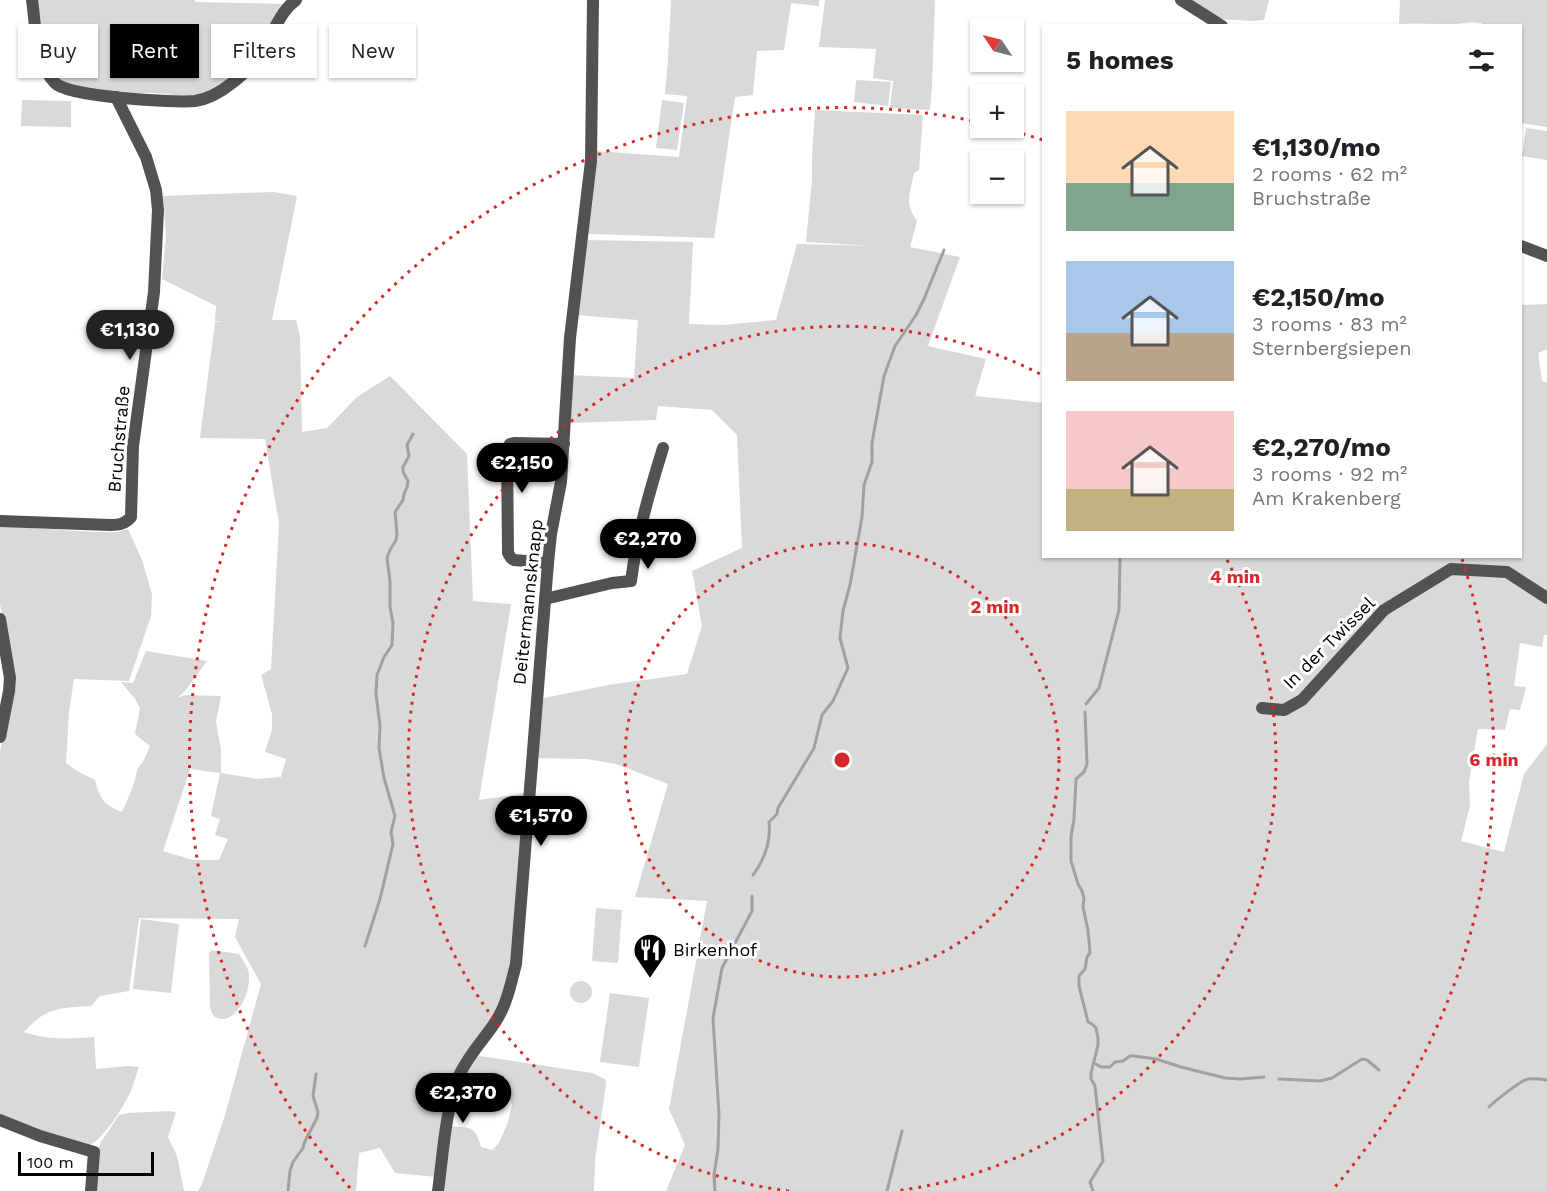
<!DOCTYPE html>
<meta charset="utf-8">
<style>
:root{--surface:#fff;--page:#f2f2f2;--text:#202124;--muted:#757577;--accent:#000}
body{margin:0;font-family:"Work Sans",sans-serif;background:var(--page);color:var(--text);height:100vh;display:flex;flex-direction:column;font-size:22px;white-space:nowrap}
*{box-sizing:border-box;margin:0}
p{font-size:20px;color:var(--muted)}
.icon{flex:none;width:33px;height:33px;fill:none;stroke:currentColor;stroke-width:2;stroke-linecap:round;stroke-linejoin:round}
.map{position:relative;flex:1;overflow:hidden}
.sheet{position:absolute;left:1042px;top:24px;width:480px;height:534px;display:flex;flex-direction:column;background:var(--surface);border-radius:0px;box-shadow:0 2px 4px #0004}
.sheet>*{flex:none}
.banner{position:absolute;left:18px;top:24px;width:570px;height:54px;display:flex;gap:12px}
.needle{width:39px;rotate:305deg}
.fabs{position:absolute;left:970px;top:18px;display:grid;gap:12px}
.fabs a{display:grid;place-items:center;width:54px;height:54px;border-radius:0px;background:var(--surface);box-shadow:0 2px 4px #0004;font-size:30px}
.scale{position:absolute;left:18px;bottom:15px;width:136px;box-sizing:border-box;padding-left:6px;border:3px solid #000;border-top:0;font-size:16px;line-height:21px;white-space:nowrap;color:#000;-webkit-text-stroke:4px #fff;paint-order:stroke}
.price{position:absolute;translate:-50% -51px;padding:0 14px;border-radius:21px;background:var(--accent);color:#fff;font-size:20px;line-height:39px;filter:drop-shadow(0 2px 3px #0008)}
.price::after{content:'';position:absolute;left:50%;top:36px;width:18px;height:14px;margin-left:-9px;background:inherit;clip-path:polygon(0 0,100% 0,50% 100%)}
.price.current{background:#222;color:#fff}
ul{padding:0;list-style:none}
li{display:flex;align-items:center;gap:18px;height:150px;padding:0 24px}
li span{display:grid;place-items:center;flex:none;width:168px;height:120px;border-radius:0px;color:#555}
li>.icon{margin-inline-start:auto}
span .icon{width:72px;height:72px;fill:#fffc;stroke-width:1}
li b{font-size:26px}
h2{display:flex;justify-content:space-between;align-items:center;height:72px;padding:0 24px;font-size:26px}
.chip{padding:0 21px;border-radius:0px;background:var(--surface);box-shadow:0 2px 4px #0004;font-size:21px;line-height:54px}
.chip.current{background:var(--accent);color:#fff}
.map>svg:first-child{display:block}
.green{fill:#d9d9d9;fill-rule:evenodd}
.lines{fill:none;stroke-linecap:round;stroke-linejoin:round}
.stream{stroke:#a0a0a0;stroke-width:3}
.minor{stroke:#525252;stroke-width:12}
.ring{fill:none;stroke:#d62828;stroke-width:3;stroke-dasharray:3 6}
.labels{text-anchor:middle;stroke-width:6;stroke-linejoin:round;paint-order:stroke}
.street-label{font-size:18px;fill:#000;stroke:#fff}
.poi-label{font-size:18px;fill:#000;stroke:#fff;text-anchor:start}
.centre{fill:#d62828;stroke:#fff;stroke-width:3}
.ring-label{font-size:18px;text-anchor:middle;font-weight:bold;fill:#d62828;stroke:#fff;stroke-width:6;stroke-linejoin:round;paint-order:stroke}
</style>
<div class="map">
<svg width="1547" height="1191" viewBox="0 0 1547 1191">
<rect width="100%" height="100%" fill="#fff"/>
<g class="green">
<path d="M 36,0 L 195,0 L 195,2 L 287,4 L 240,73 L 204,95 L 186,96 L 153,93 L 122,93 L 81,89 L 60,80 L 44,57 Z"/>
<path d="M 671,0 L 819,0 L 819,6 L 791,3 L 784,50 L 757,51 L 753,95 L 735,97 L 714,238 L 590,234 L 588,233 L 595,151 L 679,157 L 687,96 L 665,94 L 668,59 Z"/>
<path d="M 825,0 L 935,0 L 932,86 L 930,110 L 890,108 L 893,81 L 873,78 L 876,49 L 819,47 Z"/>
<path d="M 1188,0 L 1269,0 L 1264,20 L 1251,21 L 1220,19 Z"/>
<path d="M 1400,0 L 1547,0 L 1547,127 L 1521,123 L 1521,26 L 1483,25 L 1481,23 C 1471,21 1462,24 1452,24 C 1434,24 1417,23 1399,24 Z"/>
<path d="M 856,80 L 891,82 L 888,106 L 854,102 Z"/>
<path d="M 22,100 L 71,101 L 71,127 L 21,126 Z"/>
<path d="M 662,100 L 684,103 L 677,150 L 656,148 Z"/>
<path d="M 815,110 L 923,115 L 919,170 L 914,173 C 910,193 904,203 917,221 L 910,247 L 960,257 L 928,346 L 986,359 L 975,396 L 1044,403 L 1044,556 L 1521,556 L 1521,305 L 1547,304 L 1547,349 L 1538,353 L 1542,381 L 1547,382 L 1547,635 L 1544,635 L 1542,647 L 1520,643 L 1514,686 L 1526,687 L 1520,710 L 1510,709 L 1505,730 L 1478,729 L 1469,781 L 1470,806 L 1461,841 L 1504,852 L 1524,774 L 1547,744 L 1547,1191 L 666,1191 L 685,1145 L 669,1109 L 707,901 L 635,897 L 668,784 L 616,764 L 587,759 L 535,758 L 539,699 L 608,685 L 687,674 L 702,626 L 692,571 L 742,548 L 737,435 L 712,410 L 658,406 L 656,420 L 568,423 L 570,375 L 634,378 L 638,320 L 575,315 L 585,240 L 693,242 L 689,324 L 723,325 L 776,320 L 797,244 L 873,246 L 806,242 L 812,180 L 812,155 Z"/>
<path d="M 1526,128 L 1547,131 L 1547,160 L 1522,156 Z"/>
<path d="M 273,192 L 297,196 L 272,320 L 296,320 L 300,336 L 302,432 L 327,428 L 357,397 L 390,376 L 467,454 L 473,601 L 511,604 L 479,800 L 526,793 L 513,964 L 494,1018 L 465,1059 L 437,1177 L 395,1173 L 380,1148 L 359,1153 L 356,1191 L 198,1191 L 202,1184 L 225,1115 L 261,984 L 235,937 L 239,919 L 139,918 L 129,991 L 100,996 L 91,1006 C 60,1008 46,1007 24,1032 C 46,1040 71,1039 94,1037 L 96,1069 L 127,1066 L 139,1067 C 136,1075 134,1083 131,1091 C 123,1107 103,1142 85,1147 L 0,1117 L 0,752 L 12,689 L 7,644 L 0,604 L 0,526 L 94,532 L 117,532 L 128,529 L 142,560 L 152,594 L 151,616 L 129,681 L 74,679 L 69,712 L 66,763 L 77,771 L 95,780 C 100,799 104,805 122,812 L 132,789 L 138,768 L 144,760 L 150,746 L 135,734 L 140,708 L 135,699 L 121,682 L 133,683 L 146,651 L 207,661 L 185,691 L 177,698 L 185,695 L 221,696 L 216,721 L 221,750 L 221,773 L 257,779 L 281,777 L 286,759 L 265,752 L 272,730 L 272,714 L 261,675 L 271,669 L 279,524 L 265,439 L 200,438 L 215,322 L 223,322 L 215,321 L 216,306 L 162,279 L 166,235 L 163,196 ZM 190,769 L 220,773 L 211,816 L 220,819 L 215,835 L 228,839 L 219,860 L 193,860 L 163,851 Z"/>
<path d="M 596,908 L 622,910 L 618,963 L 592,961 Z"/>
<path d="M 141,919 L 179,924 L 171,993 L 133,989 Z"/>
<path d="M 212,950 L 239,954 C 242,959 246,965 248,970 C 253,986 240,1020 221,1019 C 213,1018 211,1013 210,1006 L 209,953 Z"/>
<circle cx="581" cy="992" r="11"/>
<path d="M 610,993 L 649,998 L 639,1067 L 600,1062 Z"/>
<path d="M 480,1056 L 592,1073 L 605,1079 L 606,1084 L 595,1160 L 594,1191 L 441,1191 L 450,1126 C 472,1129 474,1124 481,1147 L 492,1150 L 499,1143 L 508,1122 L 512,1105 L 507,1091 C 477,1074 477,1103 455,1100 L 474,1057 Z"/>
<path d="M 168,1111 L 176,1112 L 168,1137 L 177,1156 L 184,1191 L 94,1191 L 97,1153 L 101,1142 L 119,1115 L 129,1113 Z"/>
</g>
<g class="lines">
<g class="stream">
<path d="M 1086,704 L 1099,688 L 1119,610 L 1120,556"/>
<path d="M 1085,712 L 1087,764 L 1084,772 L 1076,779 L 1074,819 L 1071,837 L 1071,861 L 1078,884 L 1082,891 L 1084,898 L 1083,907 L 1088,930 L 1090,953 L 1087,957 L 1085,969 L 1079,976 L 1079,986 L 1088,1022 L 1092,1024 L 1096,1028 L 1098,1038 L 1098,1045 L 1091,1073 L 1091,1079 L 1095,1086 L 1103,1161 L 1090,1182 L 1093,1191"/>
<path d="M 753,875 C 764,860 771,841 769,822 L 777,814 L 778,808 L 814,748 L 822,715 L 833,701 L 848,668 L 840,638 L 843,611 L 850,585 L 862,517 L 864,485 L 872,462 L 872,443 L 884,376 L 895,346 L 916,315 L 924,299 L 944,250"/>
<path d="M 365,946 L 380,899 L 393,844 L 391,832 L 395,816 L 384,778 L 379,748 L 380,726 L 376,694 L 377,675 L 384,657 L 392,645 L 393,623 L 390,607 L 390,581 L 387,558 L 390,550 L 396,540 L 397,534 L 395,512 L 403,500 L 404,494 L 407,487 L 408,481 L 403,472 L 403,467 L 409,456 L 407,445 L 413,434"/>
<path d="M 1094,1063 L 1101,1067 L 1110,1067 L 1115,1062 L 1123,1061 L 1130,1056 L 1134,1056 L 1156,1059 L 1181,1067 L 1225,1078 L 1240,1079 L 1264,1077"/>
<path d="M 1279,1079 L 1320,1081 L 1332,1078 L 1362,1059 L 1367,1060 L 1379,1070"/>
<path d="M 1489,1107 C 1495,1101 1521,1080 1528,1079 C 1534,1078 1541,1079 1547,1080"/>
<path d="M 288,1191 L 290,1171 L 293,1162 L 303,1148 L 305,1141 L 317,1118 L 318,1112 L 313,1096 L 316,1074"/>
<path d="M 715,1191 L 714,1175 L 718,1149 L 719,1114 L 713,1018 L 722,968 L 752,911 L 752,896"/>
<path d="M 887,1191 L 902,1131"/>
</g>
<g class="minor">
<path d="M 32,0 C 36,27 35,62 55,83 C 68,97 174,103 195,101 C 209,99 222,91 232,83 C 251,70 262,48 274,29 C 280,18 286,7 296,0"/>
<path d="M 1181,0 L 1222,26"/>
<path d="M 1521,246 L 1547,256"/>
<path d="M 0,521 L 110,525 C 119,525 125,524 131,517 L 133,446 L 154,292 L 158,210 L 156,190 L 146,157 L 116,97"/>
<path d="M 548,563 L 514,560 L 511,558 L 508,553 L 507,450 L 510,444 L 514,443 L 564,444"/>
<path d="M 545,599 L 612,583 L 631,581 C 637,535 649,493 663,448"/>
<path d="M 0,619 L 10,678 L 9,691 L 0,737"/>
<path d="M 1262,708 L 1284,710 L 1302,700 L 1384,610 L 1451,569 L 1507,572 L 1547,598"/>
<path d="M 0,1120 L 40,1136 L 94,1152 L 91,1191"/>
<path d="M 438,1191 C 443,1155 445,1112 458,1078 C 467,1056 484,1040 496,1021 C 507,1004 511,983 516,964 L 548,563 L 551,534 L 561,482 L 570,338 L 591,161 L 593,0"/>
</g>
</g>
<g class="ring">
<circle cx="842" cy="760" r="217"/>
<path d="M789 1191A434 434 0 1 1 1042 375M1227 560A434 434 0 0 1 895 1191"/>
<path d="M350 1188A652 652 0 0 1 978 122M1005 129A652 652 0 0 1 1043 140M1462 559A652 652 0 0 1 1334 1188"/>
</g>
<defs>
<g id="restaurant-pin" transform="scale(1.725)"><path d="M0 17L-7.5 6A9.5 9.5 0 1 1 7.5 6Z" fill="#000" stroke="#fff"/><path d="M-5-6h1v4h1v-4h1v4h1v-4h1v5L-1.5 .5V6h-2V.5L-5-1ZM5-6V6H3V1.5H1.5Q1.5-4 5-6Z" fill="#fff"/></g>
</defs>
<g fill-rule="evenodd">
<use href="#restaurant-pin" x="650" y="950"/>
</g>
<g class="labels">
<g class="street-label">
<text transform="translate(119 439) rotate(-85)" y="6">Bruchstraße</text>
<text transform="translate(528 602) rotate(-84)" y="6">Deitermannsknapp</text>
<text transform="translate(1329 643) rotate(-45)" y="6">In der Twissel</text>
</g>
<g class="poi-label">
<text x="673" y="956">Birkenhof</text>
</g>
</g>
<circle cx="842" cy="760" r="9" class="centre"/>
<g class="ring-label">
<text x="1235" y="583">4 min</text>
<text x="995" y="613">2 min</text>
<text x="1494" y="766">6 min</text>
</g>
</svg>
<div class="fabs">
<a><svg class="needle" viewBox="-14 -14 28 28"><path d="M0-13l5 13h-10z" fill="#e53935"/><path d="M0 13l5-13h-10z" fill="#757577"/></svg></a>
<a>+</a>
<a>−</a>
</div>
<div class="scale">100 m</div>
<b class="price current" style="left:130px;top:361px">€1,130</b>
<b class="price" style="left:522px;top:494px">€2,150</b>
<b class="price" style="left:648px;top:570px">€2,270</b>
<b class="price" style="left:541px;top:847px">€1,570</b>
<b class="price" style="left:463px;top:1124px">€2,370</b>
<div class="banner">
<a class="chip">Buy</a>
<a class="chip current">Rent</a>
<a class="chip">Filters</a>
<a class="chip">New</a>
</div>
<section class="sheet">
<h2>5 homes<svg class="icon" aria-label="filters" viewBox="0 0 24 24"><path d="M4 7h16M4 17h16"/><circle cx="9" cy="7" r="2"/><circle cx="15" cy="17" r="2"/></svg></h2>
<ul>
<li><span style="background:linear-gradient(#ffd9b3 60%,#7fa58c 0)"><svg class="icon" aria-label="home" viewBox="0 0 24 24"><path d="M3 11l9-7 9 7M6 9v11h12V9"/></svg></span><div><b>€1,130/mo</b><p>2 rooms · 62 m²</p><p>Bruchstraße</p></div></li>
<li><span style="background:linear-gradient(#a9c7e8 60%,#b9a48a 0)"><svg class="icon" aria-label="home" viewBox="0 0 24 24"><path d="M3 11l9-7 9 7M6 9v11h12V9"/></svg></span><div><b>€2,150/mo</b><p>3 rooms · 83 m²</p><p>Sternbergsiepen</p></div></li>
<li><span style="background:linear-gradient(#f6c9c9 65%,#c2b280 0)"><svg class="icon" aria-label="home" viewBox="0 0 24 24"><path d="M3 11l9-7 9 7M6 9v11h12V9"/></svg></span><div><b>€2,270/mo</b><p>3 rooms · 92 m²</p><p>Am Krakenberg</p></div></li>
</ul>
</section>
</div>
